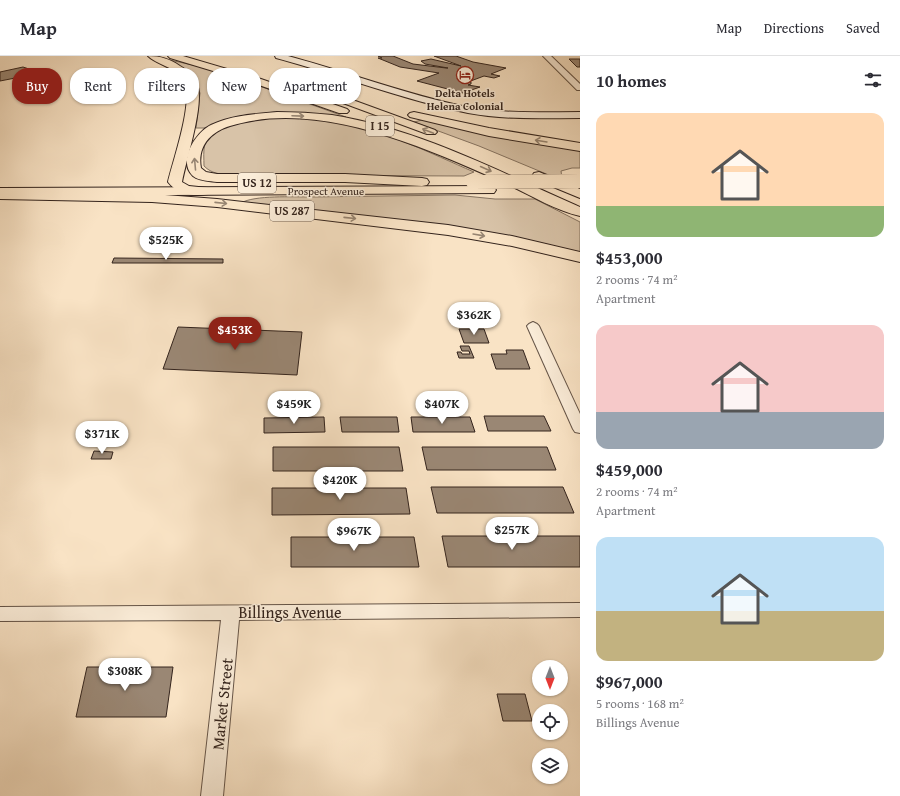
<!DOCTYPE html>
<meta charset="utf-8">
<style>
:root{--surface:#fff;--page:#f7f7f7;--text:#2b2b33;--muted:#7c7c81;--line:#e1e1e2;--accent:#8f2418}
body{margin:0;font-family:"Gentium Book Plus",serif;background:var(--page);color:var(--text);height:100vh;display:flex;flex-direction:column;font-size:15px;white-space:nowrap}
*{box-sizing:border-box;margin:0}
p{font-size:13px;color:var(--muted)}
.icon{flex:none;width:22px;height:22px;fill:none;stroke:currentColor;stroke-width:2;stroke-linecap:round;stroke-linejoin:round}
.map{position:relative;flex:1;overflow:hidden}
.side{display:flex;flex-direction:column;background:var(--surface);width:320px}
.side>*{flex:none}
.banner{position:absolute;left:12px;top:12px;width:380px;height:36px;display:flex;gap:8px}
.needle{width:26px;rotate:180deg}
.controls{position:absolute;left:532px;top:604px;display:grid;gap:8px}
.controls a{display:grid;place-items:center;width:36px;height:36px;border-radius:50%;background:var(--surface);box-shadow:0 1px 3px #0004;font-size:20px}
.price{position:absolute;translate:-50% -34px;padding:0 9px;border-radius:14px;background:#fff;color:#222;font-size:13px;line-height:26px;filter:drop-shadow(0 1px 2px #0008)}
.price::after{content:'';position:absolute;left:50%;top:24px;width:12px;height:9px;margin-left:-6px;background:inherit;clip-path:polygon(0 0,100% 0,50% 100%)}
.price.active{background:var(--accent);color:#fff}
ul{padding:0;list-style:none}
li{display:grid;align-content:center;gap:8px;height:212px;padding:0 16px}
li span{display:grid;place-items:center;height:124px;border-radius:12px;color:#555}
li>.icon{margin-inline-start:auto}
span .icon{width:72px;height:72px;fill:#fffc;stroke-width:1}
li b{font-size:17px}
h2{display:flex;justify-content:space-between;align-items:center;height:48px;padding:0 16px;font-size:17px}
.tag{padding:0 14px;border-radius:16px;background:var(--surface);box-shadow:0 1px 3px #0004;font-size:14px;line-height:36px}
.tag.active{background:var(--accent);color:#fff}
header{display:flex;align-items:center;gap:24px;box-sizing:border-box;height:56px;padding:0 20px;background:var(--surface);border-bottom:1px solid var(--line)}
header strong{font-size:19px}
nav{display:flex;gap:22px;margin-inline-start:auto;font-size:14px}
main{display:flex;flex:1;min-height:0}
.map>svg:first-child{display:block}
.green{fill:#d8c3a8;stroke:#867462}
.building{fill:#9a8774;stroke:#34241d}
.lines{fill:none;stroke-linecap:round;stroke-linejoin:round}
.minor-casing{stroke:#655447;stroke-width:2}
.tertiary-casing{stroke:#655447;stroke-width:2}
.secondary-casing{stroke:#34241d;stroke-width:2}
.trunk-casing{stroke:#34241d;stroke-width:2}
.motorway-casing{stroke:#34241d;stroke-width:2}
.minor{fill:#fbedd9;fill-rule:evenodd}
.tertiary{fill:#fbedd9;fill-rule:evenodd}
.secondary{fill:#fbedd9;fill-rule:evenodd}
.trunk{fill:#f9e3c5;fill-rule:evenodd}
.motorway{fill:#f9e3c5;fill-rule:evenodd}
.trunk-bridge-casing{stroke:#34241d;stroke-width:14;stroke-linecap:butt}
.trunk-bridge{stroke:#f9e3c5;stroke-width:14}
.oneway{stroke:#968471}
.labels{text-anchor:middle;stroke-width:3;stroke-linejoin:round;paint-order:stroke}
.far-poi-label{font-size:11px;font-weight:bold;fill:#34241d;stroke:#fbedd9}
.far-street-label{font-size:11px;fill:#34241d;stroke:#fbedd9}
.shield{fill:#fbedd9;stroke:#706055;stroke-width:1}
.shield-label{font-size:12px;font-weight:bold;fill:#34241d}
.near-street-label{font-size:16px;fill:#34241d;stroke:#fbedd9}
</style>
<header>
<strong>Map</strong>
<nav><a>Map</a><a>Directions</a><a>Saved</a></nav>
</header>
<main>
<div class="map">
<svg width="580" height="740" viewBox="0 0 580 740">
<rect width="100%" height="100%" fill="#f9e3c5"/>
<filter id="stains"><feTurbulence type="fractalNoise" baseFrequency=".005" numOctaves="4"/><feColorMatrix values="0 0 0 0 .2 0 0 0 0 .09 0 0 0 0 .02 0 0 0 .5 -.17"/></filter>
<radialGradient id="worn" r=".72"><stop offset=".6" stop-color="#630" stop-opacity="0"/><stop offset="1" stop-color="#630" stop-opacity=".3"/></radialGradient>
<g class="green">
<path d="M 170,4 L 215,14 L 346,61 L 282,58 L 210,72 L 196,72 L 200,37 L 194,25 Z"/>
<path d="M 263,62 C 287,62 313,60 336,65 C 384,74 430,97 474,116 L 464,120 L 231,119 C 220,118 212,118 204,110 C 204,103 203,94 205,88 C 213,67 244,66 263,62 Z"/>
<path d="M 422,64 L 580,94 L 580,112 L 572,112 L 561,115 L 562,122 L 556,122 L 479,90 L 414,66 Z"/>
<path d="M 455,139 L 495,143 L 535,143 L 580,166 L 580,198 L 241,147 C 254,139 294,141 311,141 C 359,140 407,140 455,139 Z"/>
</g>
<g class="building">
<path d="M 378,0 L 393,0 L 413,8 L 446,12 L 448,12 L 425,8 L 421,5 L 431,3 L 461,10 L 434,0 L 456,0 L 473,6 L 506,12 L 491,18 L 500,20 L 494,22 L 484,20 L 468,26 L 471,26 L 471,28 L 468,29 L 480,31 L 463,37 L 417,25 L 439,17 L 400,11 L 378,2 L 382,2 Z"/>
<path d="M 569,3 L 580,3 L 580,11 L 577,11 Z"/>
<path d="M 23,11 L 41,17 L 0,25 L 0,16 Z"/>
<path d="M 114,202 L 223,203 L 223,207 L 112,207 Z"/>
<path d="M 178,271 L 302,276 L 297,319 L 163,313 Z"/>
<path d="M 459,273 L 484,273 L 489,287 L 464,287 Z"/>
<path d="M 460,290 L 469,290 L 474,302 L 459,302 L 457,296 L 461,296 L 462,298 L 470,298 L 469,295 L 462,295 Z"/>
<path d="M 506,294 L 523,294 L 530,313 L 496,313 L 491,298 L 507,298 Z"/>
<path d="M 484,360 L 544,360 L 551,375 L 488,375 Z"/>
<path d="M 324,361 L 325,376 L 264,377 L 264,362 Z"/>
<path d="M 340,361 L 397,361 L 399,376 L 342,376 Z"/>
<path d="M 411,361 L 470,361 L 475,376 L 413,376 Z"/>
<path d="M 273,391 L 399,391 L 403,415 L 273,415 Z"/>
<path d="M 422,391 L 547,391 L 556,414 L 427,414 Z"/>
<path d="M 94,395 L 113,396 L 111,403 L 91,403 Z"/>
<path d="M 431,431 L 563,431 L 574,457 L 437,457 Z"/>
<path d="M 272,432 L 406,432 L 410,458 L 272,459 Z"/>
<path d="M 442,480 L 580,480 L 580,511 L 448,511 Z"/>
<path d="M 291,481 L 414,481 L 419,511 L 291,511 Z"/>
<path d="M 87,611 L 173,611 L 166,661 L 76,661 Z"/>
<path d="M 497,638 L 525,638 L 532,665 L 503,665 Z"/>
</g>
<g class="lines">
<g class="minor-casing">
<g id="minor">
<path d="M 533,266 L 537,268 L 539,270 L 580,358 L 580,377 L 575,376 L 573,373 L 527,270 L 529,268 Z"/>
<path d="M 580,547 L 580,561 L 239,564 L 223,740 L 201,740 L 221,564 L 0,565 L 0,551 Z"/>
</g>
</g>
<g class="tertiary-casing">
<path id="tertiary" d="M 543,0 L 551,0 L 580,28 L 580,34 L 577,34 Z"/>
</g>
<g class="secondary-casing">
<path id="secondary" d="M 275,0 L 288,0 C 348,16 407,39 467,51 C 504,58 543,56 580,56 L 580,62 C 543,62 505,64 468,57 C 403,44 340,19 276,2 Z"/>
</g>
<g class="trunk-casing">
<path id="trunk" d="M 489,130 L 494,131 L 496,134 L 494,137 L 0,140 L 0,132 Z"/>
</g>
<g class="motorway-casing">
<g id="motorway">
<path d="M 148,0 C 161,0 170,3 180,10 C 187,14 194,20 197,28 C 205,47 186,104 182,126 L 189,130 L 208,132 L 210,135 L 208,138 C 194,141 177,138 168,126 C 173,104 197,38 182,21 C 173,11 156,8 148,0 Z"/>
<path d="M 168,0 L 183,0 L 261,23 L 347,53 L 349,55 L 347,57 L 339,57 L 253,27 L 170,2 Z"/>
<path d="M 328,35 L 435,74 L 437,76 L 435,78 L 427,78 L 324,40 L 323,38 Z"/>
<path d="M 277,56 C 295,56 314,57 332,59 C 419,73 500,116 580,151 L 580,160 C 557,155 532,140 511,130 C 430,94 320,42 230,70 C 210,76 197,91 201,112 L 206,116 L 217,118 L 345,118 L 422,122 L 427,123 L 429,126 L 427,129 L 422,130 L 345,126 L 217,126 C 210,125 199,125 193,120 C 177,105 196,76 211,69 C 231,59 255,58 277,56 Z"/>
<path d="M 414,56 L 489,72 L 580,87 L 580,95 L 489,80 L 410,61 L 408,59 L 410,57 Z"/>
<path d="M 539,116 L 580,133 L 580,142 L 534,123 L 532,120 L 534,117 Z"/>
<path d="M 0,135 L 152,138 L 217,143 L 448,169 L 512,180 L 580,196 L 580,206 L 512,190 L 448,179 L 217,151 L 152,146 L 0,143 Z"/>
</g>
</g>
<use href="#minor" class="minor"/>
<use href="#tertiary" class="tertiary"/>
<use href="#secondary" class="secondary"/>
<use href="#trunk" class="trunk"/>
<use href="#motorway" class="motorway"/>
<g class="trunk-bridge-casing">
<path id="trunk-bridge" d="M 473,126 L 580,125"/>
</g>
<use href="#trunk-bridge" class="trunk-bridge"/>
</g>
<defs><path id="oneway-shaft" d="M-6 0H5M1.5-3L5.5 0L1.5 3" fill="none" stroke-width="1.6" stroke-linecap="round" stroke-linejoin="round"/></defs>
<g class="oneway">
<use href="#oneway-shaft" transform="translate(298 60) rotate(2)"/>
<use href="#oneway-shaft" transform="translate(428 75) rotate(-159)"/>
<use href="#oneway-shaft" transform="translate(541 85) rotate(-171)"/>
<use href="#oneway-shaft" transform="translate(195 108) rotate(-95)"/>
<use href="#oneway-shaft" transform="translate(486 113) rotate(24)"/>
<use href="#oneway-shaft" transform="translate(221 147) rotate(6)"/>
<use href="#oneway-shaft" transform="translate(350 162) rotate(6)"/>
<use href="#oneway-shaft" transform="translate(479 179) rotate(10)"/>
</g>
<defs>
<g id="hotel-ring" transform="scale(0.9)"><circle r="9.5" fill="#fbedd9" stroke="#8f2418" stroke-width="1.5"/><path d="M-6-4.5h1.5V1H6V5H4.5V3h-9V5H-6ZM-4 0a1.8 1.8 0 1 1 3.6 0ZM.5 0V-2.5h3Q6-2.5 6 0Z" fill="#8f2418"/></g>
</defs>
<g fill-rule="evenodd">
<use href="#hotel-ring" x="465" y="19"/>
</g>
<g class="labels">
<g class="far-poi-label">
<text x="465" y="41">Delta Hotels<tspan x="465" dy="13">Helena Colonial</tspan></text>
</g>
<g class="far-street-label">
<text x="326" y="139">Prospect Avenue</text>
</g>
<g class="shield">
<rect x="366" y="60" width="28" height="20" rx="3"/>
<rect x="238" y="117" width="38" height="20" rx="3"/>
<rect x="270" y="145" width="44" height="20" rx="3"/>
</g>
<g class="shield-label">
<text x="380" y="74">I 15</text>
<text x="257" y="131">US 12</text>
<text x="292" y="159">US 287</text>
</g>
<g class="near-street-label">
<text x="290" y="562">Billings Avenue</text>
<text transform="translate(222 648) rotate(-84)" y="6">Market Street</text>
</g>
</g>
<rect width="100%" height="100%" filter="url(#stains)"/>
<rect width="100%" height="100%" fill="url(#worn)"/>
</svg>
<div class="controls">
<a><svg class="needle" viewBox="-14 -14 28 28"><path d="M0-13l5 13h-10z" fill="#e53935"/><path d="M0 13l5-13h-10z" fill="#7c7c81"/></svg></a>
<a><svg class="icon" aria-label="locate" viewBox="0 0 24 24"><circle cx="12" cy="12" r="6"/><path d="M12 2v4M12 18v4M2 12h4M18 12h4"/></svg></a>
<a><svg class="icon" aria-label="layers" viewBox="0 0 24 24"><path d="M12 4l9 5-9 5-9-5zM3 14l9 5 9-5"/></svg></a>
</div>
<b class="price" style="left:166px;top:205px">$525K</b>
<b class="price" style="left:474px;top:280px">$362K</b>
<b class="price active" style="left:235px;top:295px">$453K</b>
<b class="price" style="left:294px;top:369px">$459K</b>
<b class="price" style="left:442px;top:369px">$407K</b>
<b class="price" style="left:102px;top:399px">$371K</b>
<b class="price" style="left:340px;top:445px">$420K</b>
<b class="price" style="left:512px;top:495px">$257K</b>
<b class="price" style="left:354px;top:496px">$967K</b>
<b class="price" style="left:125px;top:636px">$308K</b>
<div class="banner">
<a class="tag active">Buy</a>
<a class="tag">Rent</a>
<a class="tag">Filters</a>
<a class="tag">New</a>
<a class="tag">Apartment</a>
</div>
</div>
<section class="side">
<h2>10 homes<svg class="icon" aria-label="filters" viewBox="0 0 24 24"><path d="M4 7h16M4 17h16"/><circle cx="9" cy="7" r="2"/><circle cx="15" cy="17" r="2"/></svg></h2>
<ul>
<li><span style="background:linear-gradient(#ffd9b3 75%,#8fb573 0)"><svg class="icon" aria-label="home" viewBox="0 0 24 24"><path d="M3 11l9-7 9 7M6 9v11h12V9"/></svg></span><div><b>$453,000</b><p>2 rooms · 74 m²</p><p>Apartment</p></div></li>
<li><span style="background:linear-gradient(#f6c9c9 70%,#9aa5b1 0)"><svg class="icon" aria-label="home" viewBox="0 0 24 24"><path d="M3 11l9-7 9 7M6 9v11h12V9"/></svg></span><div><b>$459,000</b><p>2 rooms · 74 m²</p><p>Apartment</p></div></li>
<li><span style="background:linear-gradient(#bfe0f5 60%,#c2b280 0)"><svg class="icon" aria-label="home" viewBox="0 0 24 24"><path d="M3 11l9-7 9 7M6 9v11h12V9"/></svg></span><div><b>$967,000</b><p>5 rooms · 168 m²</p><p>Billings Avenue</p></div></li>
</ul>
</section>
</main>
